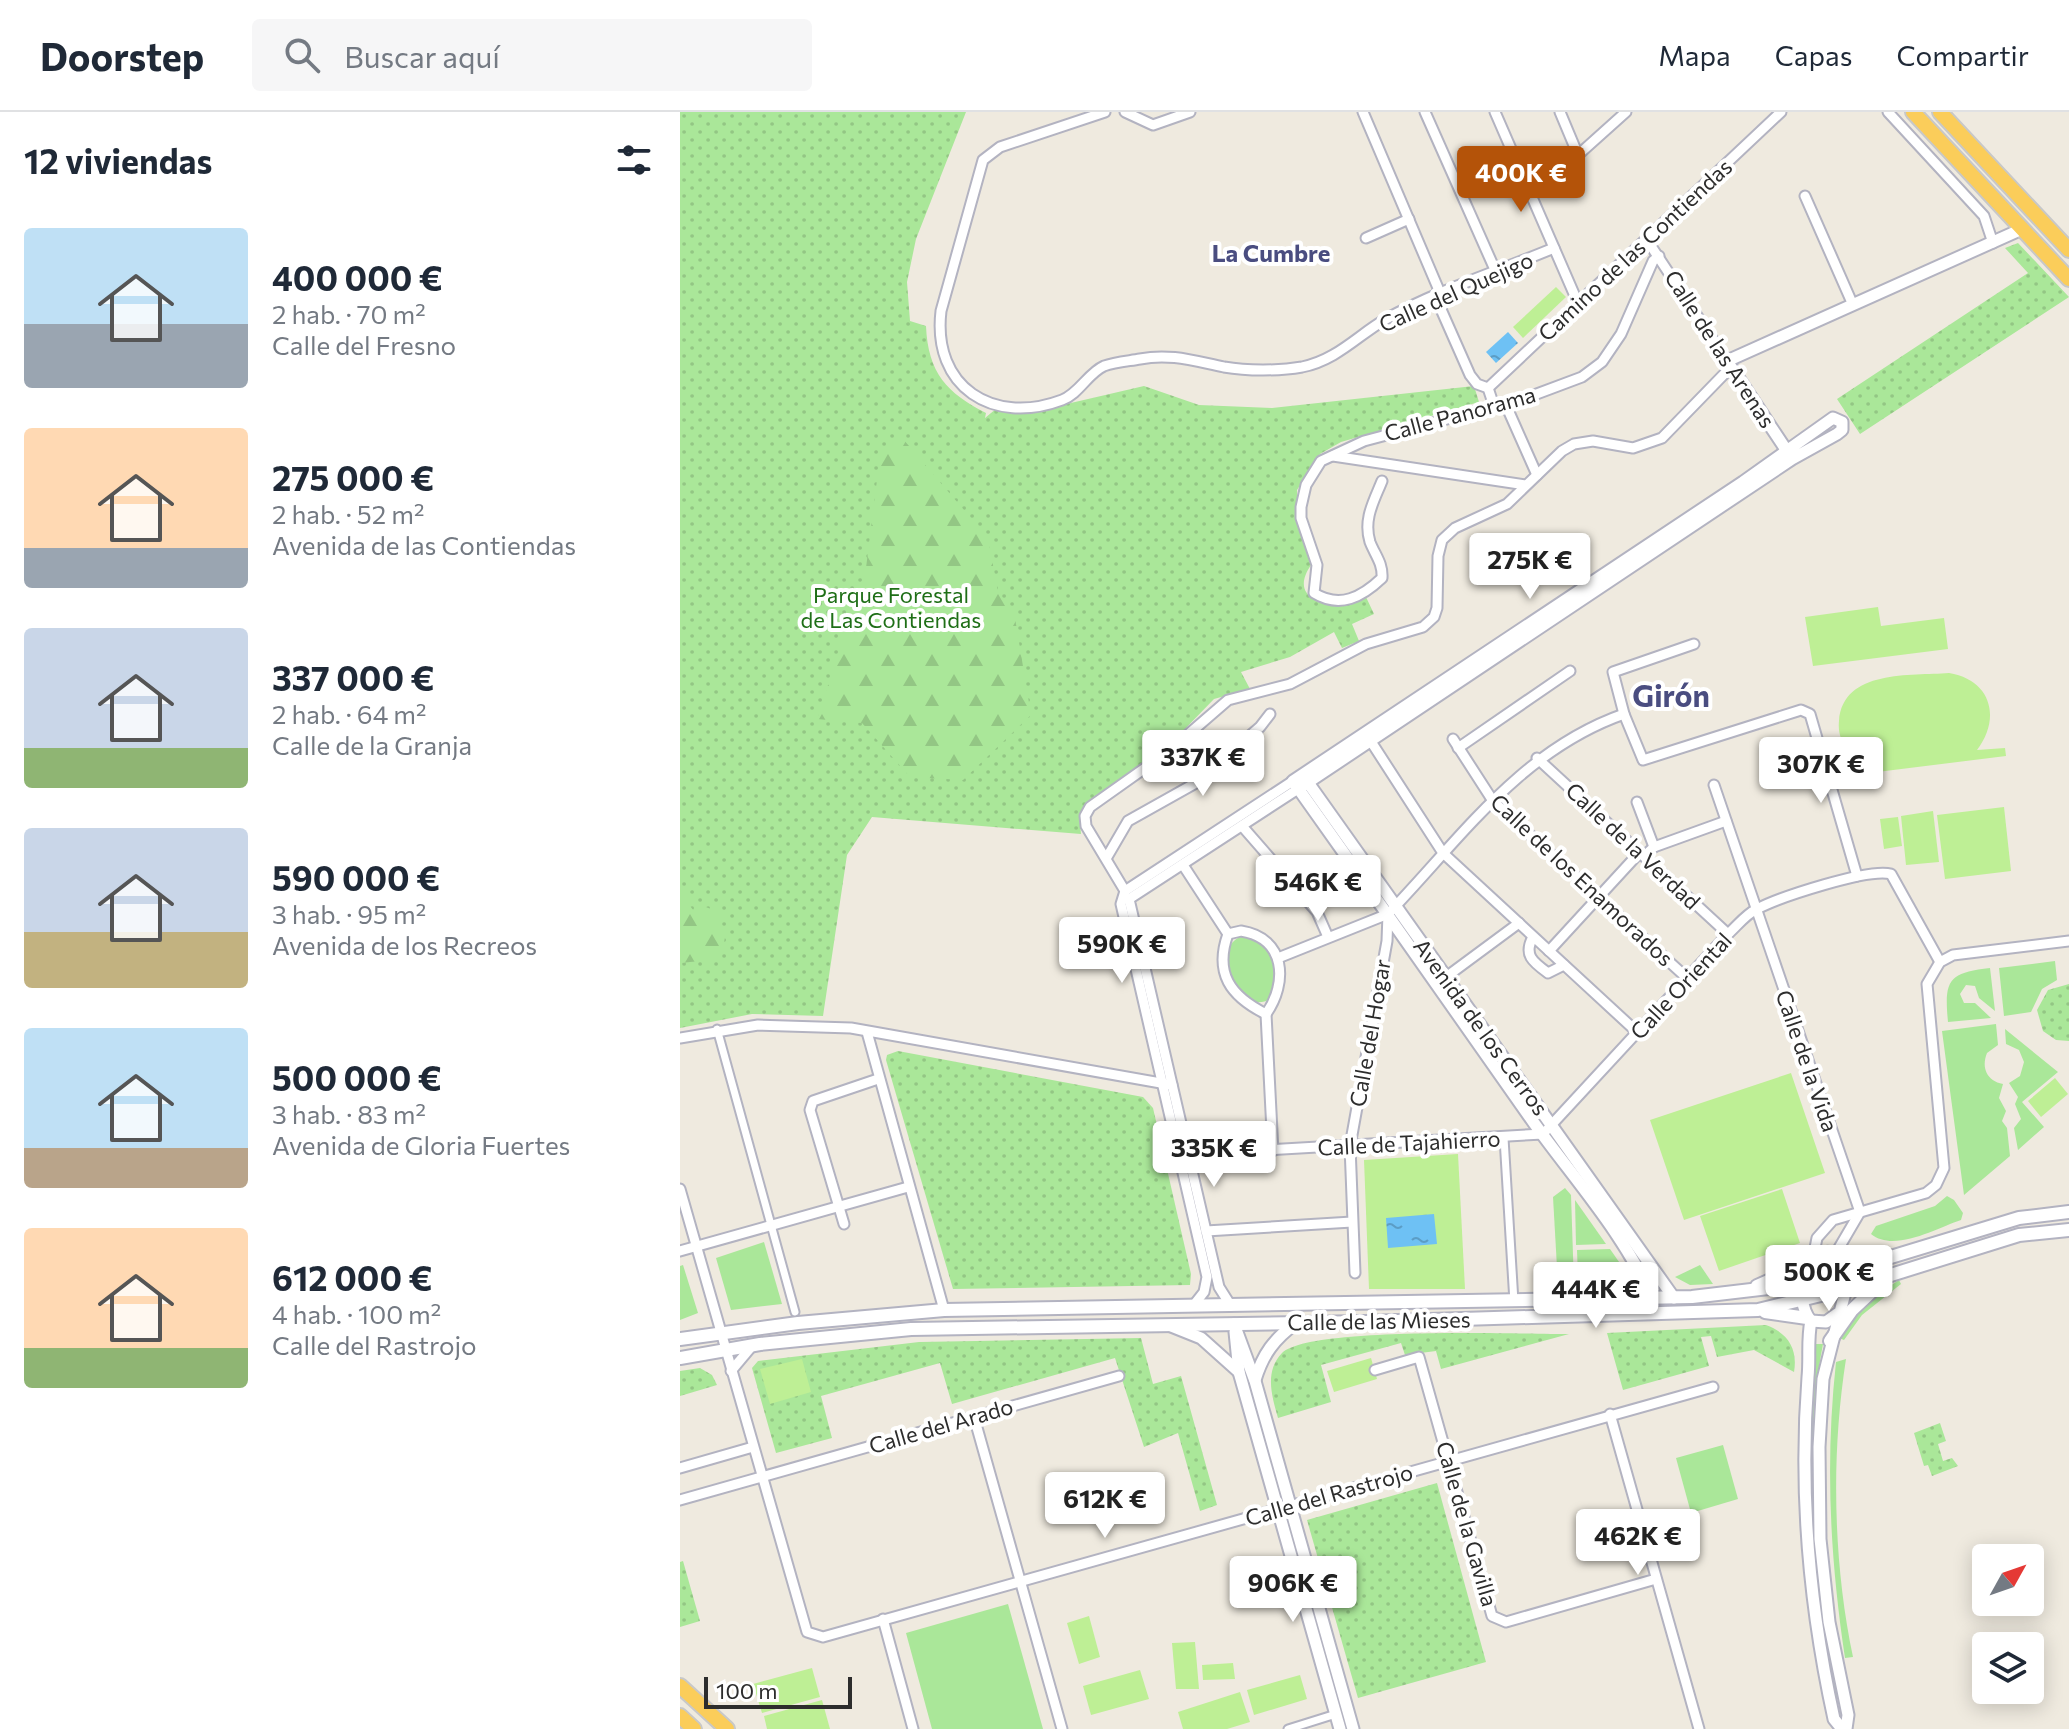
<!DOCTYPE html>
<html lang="es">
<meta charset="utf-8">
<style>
:root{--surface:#fff;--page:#f6f6f7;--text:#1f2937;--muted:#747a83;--line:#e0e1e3;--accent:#b45309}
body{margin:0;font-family:Commissioner,sans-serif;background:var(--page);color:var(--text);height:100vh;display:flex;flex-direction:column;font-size:30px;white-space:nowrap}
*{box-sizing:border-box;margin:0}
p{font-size:26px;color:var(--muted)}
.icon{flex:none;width:44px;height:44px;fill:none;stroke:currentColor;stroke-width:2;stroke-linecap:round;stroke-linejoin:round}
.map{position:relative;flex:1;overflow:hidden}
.panel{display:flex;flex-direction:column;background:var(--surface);width:680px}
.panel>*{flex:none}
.needle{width:52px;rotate:50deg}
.buttons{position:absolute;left:1292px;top:1432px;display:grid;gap:16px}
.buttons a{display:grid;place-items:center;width:72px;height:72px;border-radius:8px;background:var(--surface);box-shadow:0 4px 20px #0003;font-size:40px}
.scale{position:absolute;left:24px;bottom:20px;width:148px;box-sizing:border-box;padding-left:8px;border:4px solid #2d2d2d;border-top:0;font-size:22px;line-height:28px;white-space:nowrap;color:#2d2d2d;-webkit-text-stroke:6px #fff;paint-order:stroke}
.price{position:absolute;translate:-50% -68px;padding:0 18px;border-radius:8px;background:#fff;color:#222;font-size:26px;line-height:52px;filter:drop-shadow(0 2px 4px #0008)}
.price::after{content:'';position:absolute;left:50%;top:48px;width:24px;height:18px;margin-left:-12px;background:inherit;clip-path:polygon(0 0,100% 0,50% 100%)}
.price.active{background:var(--accent);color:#fff}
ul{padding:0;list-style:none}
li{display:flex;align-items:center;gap:24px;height:200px;padding:0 24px}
li span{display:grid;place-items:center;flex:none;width:224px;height:160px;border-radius:8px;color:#555}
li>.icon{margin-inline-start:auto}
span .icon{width:96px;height:96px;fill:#fffc;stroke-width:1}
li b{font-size:34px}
h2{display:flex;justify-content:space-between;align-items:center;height:96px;padding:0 24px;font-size:34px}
header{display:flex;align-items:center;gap:48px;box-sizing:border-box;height:112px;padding:0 40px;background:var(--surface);border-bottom:2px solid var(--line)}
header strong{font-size:38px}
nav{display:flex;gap:44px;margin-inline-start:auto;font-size:28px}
.search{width:560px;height:72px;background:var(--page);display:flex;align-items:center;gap:20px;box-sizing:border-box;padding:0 28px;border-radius:8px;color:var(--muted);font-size:30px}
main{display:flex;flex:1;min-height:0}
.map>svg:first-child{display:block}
.grass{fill:url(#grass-dots)}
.forest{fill:url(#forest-firs)}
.garden{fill:#aae799}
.pitch{fill:#beef95}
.water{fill:url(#water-ripples)}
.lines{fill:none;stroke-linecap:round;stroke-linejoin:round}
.pedestrian-casing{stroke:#b3b3c1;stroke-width:11}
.minor-casing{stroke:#b3b3c1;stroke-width:13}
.tertiary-casing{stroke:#b3b3c1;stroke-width:15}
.secondary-casing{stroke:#b3b3c1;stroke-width:16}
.trunk-casing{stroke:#c8c8c8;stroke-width:18}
.pedestrian{stroke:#fff;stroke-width:7}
.minor{stroke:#fff;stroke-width:9}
.tertiary{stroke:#fff;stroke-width:11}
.secondary{stroke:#fff;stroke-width:12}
.trunk{stroke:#fbcd5a;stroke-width:14}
.labels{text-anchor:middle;stroke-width:8;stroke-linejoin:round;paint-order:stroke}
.street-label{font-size:22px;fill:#2d2d2d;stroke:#fff}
.park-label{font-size:22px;fill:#1f6f17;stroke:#fff}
.neighbourhood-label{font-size:24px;font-weight:bold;fill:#4a4d80;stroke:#fff}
.district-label{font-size:30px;font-weight:bold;fill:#4a4d80;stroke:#fff}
</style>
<header>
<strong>Doorstep</strong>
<div class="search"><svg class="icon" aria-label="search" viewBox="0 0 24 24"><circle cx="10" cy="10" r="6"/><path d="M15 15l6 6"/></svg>Buscar aquí</div>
<nav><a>Mapa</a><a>Capas</a><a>Compartir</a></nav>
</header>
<main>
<section class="panel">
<h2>12 viviendas<svg class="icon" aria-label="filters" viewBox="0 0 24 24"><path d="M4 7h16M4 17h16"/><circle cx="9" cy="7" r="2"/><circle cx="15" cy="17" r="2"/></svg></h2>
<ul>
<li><span style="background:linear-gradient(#bfe0f5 60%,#9aa5b1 0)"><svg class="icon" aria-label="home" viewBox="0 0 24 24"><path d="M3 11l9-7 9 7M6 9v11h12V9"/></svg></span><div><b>400 000 €</b><p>2 hab. · 70 m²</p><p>Calle del Fresno</p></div></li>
<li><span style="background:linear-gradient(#ffd9b3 75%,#9aa5b1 0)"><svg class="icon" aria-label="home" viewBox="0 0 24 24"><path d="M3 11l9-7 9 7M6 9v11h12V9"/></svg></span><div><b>275 000 €</b><p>2 hab. · 52 m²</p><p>Avenida de las Contiendas</p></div></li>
<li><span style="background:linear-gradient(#c9d6e8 75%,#8fb573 0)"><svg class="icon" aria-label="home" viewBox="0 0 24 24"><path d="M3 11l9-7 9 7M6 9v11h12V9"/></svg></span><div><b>337 000 €</b><p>2 hab. · 64 m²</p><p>Calle de la Granja</p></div></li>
<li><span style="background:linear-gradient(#c9d6e8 65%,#c2b280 0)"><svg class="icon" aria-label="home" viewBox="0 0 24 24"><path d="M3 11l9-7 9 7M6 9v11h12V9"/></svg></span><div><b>590 000 €</b><p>3 hab. · 95 m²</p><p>Avenida de los Recreos</p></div></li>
<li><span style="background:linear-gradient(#bfe0f5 75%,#b9a48a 0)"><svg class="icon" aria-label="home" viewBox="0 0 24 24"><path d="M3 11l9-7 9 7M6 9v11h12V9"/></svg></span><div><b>500 000 €</b><p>3 hab. · 83 m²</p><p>Avenida de Gloria Fuertes</p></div></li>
<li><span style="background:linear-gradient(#ffd9b3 75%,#8fb573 0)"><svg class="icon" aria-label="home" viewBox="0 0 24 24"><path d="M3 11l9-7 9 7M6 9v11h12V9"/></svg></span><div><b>612 000 €</b><p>4 hab. · 100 m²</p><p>Calle del Rastrojo</p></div></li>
</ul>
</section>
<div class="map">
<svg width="1389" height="1617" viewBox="0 0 1389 1617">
<defs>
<pattern id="grass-dots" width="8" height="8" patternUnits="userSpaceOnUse" patternTransform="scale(2)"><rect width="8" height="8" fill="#aae799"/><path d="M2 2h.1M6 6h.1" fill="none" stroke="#93c684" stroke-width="1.8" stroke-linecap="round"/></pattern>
<pattern id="forest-firs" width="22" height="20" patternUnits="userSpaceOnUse" patternTransform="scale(2)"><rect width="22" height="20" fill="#aae799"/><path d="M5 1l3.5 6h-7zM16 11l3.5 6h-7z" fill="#93c684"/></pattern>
<pattern id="water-ripples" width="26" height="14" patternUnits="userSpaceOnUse" patternTransform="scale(2)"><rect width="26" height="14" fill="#6ec1f4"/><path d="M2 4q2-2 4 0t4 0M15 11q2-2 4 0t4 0" fill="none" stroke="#5b9dc6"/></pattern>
</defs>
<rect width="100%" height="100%" fill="#efeadf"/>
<g class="grass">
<path d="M 0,0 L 286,0 L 236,127 L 227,170 L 230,209 L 246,214 C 248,261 267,281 306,301 L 305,306 L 317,296 L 352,300 L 464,274 L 519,293 L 592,296 L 794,274 L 799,290 L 661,330 L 640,342 L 617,378 L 618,412 L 631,453 C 604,493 660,498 686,485 L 694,502 L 672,512 L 679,529 L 662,536 L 654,520 L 610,545 L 561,560 L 570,577 L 534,587 L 499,623 L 405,694 L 399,702 L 401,722 L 192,705 L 167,743 L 143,904 L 72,902 L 0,916 Z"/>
<path d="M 1338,131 L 1389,185 L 1180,322 L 1157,287 L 1348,161 L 1325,136 Z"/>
<path d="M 1389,872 L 1389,929 L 1376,928 L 1363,919 L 1357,898 L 1368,878 Z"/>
<path d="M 218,939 L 463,985 L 473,996 L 511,1162 L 510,1173 L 273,1177 L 206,948 L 207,943 Z"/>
<path d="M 1086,1213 C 1108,1221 1118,1237 1114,1260 L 1074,1238 L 1037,1245 L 1031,1224 L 1021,1225 L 1029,1254 L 943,1278 L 927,1221 Z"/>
<path d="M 889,1222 L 761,1257 L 756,1239 L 725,1243 L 721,1231 L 641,1253 L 651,1290 L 598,1306 C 592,1284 584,1260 602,1241 C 628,1214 842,1222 889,1222 Z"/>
<path d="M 461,1226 L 473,1272 L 501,1264 L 537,1393 L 520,1399 L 498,1321 L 464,1335 L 435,1246 L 272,1292 L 260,1251 L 141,1284 L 152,1326 L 96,1341 L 72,1256 L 78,1249 L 239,1230 Z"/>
<path d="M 20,1256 L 32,1263 L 37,1273 L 0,1284 L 0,1259 Z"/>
<path d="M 1260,1311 L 1266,1329 L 1258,1332 L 1263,1349 L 1272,1346 L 1278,1354 L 1252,1364 L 1248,1353 L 1244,1354 L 1234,1321 Z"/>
<path d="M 757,1371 L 806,1550 L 678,1586 L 627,1408 Z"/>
<path d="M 3,1449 L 20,1509 L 0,1515 L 0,1450 Z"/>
</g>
<g class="forest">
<path d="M 223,327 L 308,426 L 318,480 L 334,500 L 351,603 L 283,668 L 230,665 L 182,611 L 137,607 L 186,456 L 201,336 Z"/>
<path d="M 0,775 L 9,783 L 6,789 L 14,799 L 23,794 L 39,800 L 45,825 L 41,847 L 0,851 Z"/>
</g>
<g class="garden">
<path d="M 562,824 C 595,830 600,860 590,887 C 559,906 527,837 562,824 Z"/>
<path d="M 1375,849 L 1377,868 L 1362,877 L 1351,900 L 1324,904 L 1319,856 Z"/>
<path d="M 1310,856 L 1315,899 L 1299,886 L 1295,874 L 1286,873 L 1280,882 L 1284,891 L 1295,891 L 1311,906 L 1268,910 C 1264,868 1268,861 1310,856 Z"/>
<path d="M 1316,912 L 1318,933 L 1307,941 C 1301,956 1307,969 1323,972 L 1319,986 L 1326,999 L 1322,1009 L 1327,1016 L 1330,1044 L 1284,1083 L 1262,919 Z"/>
<path d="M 1325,917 L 1378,960 L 1342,990 L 1364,1015 L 1338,1038 L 1334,1016 L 1341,1007 L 1335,992 L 1338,985 L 1329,971 L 1340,964 L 1344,950 L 1339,938 L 1326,932 Z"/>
<path d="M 885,1076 L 891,1083 L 894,1173 L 878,1173 L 873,1085 Z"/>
<path d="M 1267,1084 L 1274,1088 L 1283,1101 L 1281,1108 C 1257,1116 1214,1141 1191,1122 L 1196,1114 L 1255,1094 Z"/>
<path d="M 895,1088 L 926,1132 L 896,1133 Z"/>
<path d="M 84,1130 L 102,1192 L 51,1198 L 36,1146 Z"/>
<path d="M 930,1137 L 946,1160 L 936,1165 L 898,1165 L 897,1138 Z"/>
<path d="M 3,1153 L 18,1201 L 0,1208 L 0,1154 Z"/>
<path d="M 1020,1153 L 1033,1172 L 1010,1173 L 995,1165 Z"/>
<path d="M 1219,1168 L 1221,1172 L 1182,1203 L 1164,1228 L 1159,1226 L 1180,1194 Z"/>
<path d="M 1135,1232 L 1143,1232 C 1120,1349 1144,1469 1159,1585 L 1154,1586 L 1131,1434 L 1130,1315 Z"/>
<path d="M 1166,1247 C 1151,1343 1153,1450 1173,1545 L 1165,1546 C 1150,1446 1145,1351 1156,1250 Z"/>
<path d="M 1043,1333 L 1058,1387 L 1011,1401 L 996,1346 Z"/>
<path d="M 328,1492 L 363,1617 L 252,1617 L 226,1521 Z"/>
</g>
<g class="pitch">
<path d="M 876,175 L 886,185 L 843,226 L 833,215 Z"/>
<path d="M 1198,495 L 1201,514 L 1264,506 L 1268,537 L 1133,554 L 1125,505 Z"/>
<path d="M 1269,561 C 1312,568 1321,607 1297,638 L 1325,636 L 1326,644 L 1165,664 L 1163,654 L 1182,651 C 1168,640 1157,628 1159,609 C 1163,557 1231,564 1269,561 Z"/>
<path d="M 1324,695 L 1331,759 L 1265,767 L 1257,703 Z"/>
<path d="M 1253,699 L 1259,750 L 1226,753 L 1221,704 Z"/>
<path d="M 1218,705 L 1222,734 L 1204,737 L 1200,707 Z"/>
<path d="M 1111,961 L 1145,1061 L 1004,1108 L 970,1008 Z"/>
<path d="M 1375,966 L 1388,982 L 1361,1005 L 1348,989 Z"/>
<path d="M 778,1042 L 785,1177 L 689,1177 L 684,1048 Z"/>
<path d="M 1102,1077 L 1120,1131 L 1039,1159 L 1020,1104 Z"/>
<path d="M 691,1246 L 697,1267 L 654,1280 L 647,1259 Z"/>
<path d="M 122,1247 L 131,1280 L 90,1292 L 80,1257 Z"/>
<path d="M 409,1504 L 420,1545 L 399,1552 L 387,1511 Z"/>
<path d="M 515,1530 L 519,1577 L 496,1577 L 492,1531 Z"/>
<path d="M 553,1551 L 555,1567 L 523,1568 L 522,1553 Z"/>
<path d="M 132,1556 L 140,1585 L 82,1601 L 73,1572 Z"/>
<path d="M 460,1558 L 469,1587 L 411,1603 L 403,1574 Z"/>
<path d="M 620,1563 L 627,1587 L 574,1603 L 567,1578 Z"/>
<path d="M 560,1580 L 570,1610 L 547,1617 L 503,1617 L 498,1600 Z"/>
<path d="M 142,1588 L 150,1617 L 87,1617 L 84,1604 Z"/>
</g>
<g class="water">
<path d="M 828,220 L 838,231 L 816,251 L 806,240 Z"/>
<path d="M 754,1102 L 757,1132 L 708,1136 L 706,1106 Z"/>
</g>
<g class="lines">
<g class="pedestrian-casing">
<g id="pedestrian">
<path d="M 37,917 L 115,1200"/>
<path d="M 824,1026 L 834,1190"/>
<path d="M 608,1617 L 656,1602"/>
</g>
</g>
<g class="minor-casing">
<g id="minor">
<path d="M 425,0 L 320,35 L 303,48 L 261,199 C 252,275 313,314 382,288 C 399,282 408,261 424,254 C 435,250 449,249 460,247 C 490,241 514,249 544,255 C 567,259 599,259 622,255 C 657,248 678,223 706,207 C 758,178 819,159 874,136"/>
<path d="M 445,0 L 473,13 L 510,0"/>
<path d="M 683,0 L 758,176 L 756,186 L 790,263 L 797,272 L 808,276 L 814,294"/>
<path d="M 745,0 L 816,160"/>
<path d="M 815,0 L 898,191"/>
<path d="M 880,0 L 898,43"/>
<path d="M 1208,0 L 1304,104 L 1313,131"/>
<path d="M 844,67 L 898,43 L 946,0"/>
<path d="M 1125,84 L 1173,193"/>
<path d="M 686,126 L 729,107"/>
<path d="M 967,128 L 1047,249"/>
<path d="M 808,276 L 1101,0"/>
<path d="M 825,291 L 857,363"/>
<path d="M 653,344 L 846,373"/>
<path d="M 702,369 C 694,389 683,407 690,430 C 695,443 703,451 702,466 C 682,485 660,497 634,481 L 637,453 L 621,406 L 621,395 L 626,373 L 641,349 L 684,329 L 846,286 L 902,265 L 922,250 L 941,222 L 973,149 L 979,144"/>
<path d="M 1014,532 L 933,560 L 944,602 L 963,648 L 1121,598 L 1130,602 L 1177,764"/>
<path d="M 773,627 L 813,689 L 1007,866"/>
<path d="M 690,628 L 763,741 L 958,921"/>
<path d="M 778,636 L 890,559"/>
<path d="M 857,646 L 1048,822"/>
<path d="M 1034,673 L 1180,1100 L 1156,1141"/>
<path d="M 957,690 L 974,735"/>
<path d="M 562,714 L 637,800 L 648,825"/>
<path d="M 964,744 L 974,735 L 1046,709"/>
<path d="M 427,745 L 448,709 L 514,672 L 580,615 L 590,602"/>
<path d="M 503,753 L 548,822"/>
<path d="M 445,779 L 406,714 L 405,704 L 410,695 L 489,639 L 548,588 L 610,572 L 686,532 L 743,515 L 754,505 L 757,496 L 758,444 L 762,428 L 775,416 L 827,392 L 882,339 L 894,332 L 913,329 L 953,336 L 982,326 L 1051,255"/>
<path d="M 445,779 L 441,792 L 527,1165 L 524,1180 L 513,1194"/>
<path d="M 445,779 L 613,669"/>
<path d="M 561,819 C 606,826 608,871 586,902 C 550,884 534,861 548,822 Z"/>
<path d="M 853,825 C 843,843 853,850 868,861 L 884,853"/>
<path d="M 869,839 L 960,740"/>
<path d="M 598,846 L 708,802"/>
<path d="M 766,865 L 839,811"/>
<path d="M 586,902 L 593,1039"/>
<path d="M 187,920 L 264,1198"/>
<path d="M 0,926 L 78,913 L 171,916 L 492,973"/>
<path d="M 499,1043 L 863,1022 L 1048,822 C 1057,814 1066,802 1077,797 C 1100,785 1188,756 1211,762 L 1260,850"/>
<path d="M 0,1077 L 127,1520 L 143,1525 L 1033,1275"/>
<path d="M 164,1112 L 130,998 L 133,989 L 198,967"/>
<path d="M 526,1119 L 672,1110"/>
<path d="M 0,1139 L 228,1075"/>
<path d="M 1133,1146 L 1137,1126 L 1153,1108 L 1246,1081 L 1256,1073 L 1264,1056 L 1247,872 L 1260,850 L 1273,843 L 1389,829"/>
<path d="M 675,1161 L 670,1034 L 707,829 L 708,802 C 781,726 841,638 944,602"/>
<path d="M 551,1194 L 539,1175 L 449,787 L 618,677"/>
<path d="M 695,1258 L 739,1245 L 812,1504 L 826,1510 L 976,1467"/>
<path d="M 51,1259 L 72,1234"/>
<path d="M 930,1302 L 1019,1617"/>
<path d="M 294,1305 L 382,1617"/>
<path d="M 0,1356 L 73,1335"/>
<path d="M 0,1388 L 439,1264"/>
<path d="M 203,1507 L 233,1617"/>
</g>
</g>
<g class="tertiary-casing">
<g id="tertiary">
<path d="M 1111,345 L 1047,249 L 1342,117"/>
<path d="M 624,665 L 994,1186"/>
<path d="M 618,677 L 1112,347 L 1157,322 L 1162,318 L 1162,310 L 1153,306 L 1063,370 L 613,669 L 625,686 C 702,794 778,903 854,1011 C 895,1068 946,1124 973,1188"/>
<path d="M 1131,1209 C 1111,1187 1126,1121 1163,1146 L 1168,1169 L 1143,1267 L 1139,1335 L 1140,1427 L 1149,1510 L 1168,1603 L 1166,1617"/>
<path d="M 1131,1209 C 1127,1228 1130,1246 1128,1265 C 1119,1381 1129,1493 1154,1607 L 1162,1617"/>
<path d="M 1131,1209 L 1146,1210 L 1157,1202"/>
<path d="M 554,1212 L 575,1269 L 673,1617"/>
<path d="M 491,1214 L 521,1226 L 559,1260"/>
<path d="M 555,1220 L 559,1260 L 660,1617"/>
<path d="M 575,1268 C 583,1242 594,1227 616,1211"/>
</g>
</g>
<g class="secondary-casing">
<g id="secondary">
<path d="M 1163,1146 L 1201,1145"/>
<path d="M 1077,1174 L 1129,1151"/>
<path d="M 1085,1200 L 1127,1206"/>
<path d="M 0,1227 L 118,1211 L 264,1198 L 1012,1185 L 1122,1172 L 1339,1106 L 1389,1100"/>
<path d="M 1150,1229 L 1172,1198 L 1203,1169"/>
<path d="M 0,1246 L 80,1232 L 231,1217 L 685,1210 L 1078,1198 L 1166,1177 L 1339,1123 L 1389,1118"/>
</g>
</g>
<g class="trunk-casing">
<g id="trunk">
<path d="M 1233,0 L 1389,167"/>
<path d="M 1260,0 L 1389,138"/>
<path d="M 0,1574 L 47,1617"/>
<path d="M 0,1604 L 14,1617"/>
</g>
</g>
<use href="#pedestrian" class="pedestrian"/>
<use href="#minor" class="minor"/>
<use href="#tertiary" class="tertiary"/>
<use href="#secondary" class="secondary"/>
<use href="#trunk" class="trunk"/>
</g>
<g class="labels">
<g class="street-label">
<text transform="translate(955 138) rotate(-43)" y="8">Camino de las Contiendas</text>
<text transform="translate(776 180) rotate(-24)" y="8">Calle del Quejigo</text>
<text transform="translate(1040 237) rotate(57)" y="8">Calle de las Arenas</text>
<text transform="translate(780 302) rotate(-15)" y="8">Calle Panorama</text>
<text transform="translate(953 734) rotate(43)" y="8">Calle de la Verdad</text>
<text transform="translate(902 768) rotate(43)" y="8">Calle de los Enamorados</text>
<text transform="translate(1001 874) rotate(-47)" y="8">Calle Oriental</text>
<text transform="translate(801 915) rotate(54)" y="8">Avenida de los Cerros</text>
<text transform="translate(690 921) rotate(-80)" y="8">Calle del Hogar</text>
<text transform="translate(1127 949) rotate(71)" y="8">Calle de la Vida</text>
<text transform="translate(729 1031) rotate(-3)" y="8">Calle de Tajahierro</text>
<text transform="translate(699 1209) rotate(-1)" y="8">Calle de las Mieses</text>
<text transform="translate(261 1314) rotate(-16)" y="8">Calle del Arado</text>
<text transform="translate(649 1383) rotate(-16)" y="8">Calle del Rastrojo</text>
<text transform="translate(787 1412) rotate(74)" y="8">Calle de la Gavilla</text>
</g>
<g class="park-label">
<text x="211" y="491">Parque Forestal<tspan x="211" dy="25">de Las Contiendas</tspan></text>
</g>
<g class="neighbourhood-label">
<text x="591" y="150">La Cumbre</text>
</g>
<g class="district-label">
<text x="991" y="595">Girón</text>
</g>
</g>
</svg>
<div class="buttons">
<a><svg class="needle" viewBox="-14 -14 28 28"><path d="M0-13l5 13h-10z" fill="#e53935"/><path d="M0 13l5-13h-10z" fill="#747a83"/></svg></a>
<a><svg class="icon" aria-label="layers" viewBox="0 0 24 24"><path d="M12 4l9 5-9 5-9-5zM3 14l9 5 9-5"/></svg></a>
</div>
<div class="scale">100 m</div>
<b class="price active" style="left:841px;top:102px">400K €</b>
<b class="price" style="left:850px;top:489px">275K €</b>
<b class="price" style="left:523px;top:686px">337K €</b>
<b class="price" style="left:1141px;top:693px">307K €</b>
<b class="price" style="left:638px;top:811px">546K €</b>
<b class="price" style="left:442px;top:873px">590K €</b>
<b class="price" style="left:534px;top:1077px">335K €</b>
<b class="price" style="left:1149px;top:1201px">500K €</b>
<b class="price" style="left:916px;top:1218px">444K €</b>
<b class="price" style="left:425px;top:1428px">612K €</b>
<b class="price" style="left:958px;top:1465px">462K €</b>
<b class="price" style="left:613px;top:1512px">906K €</b>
</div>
</main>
